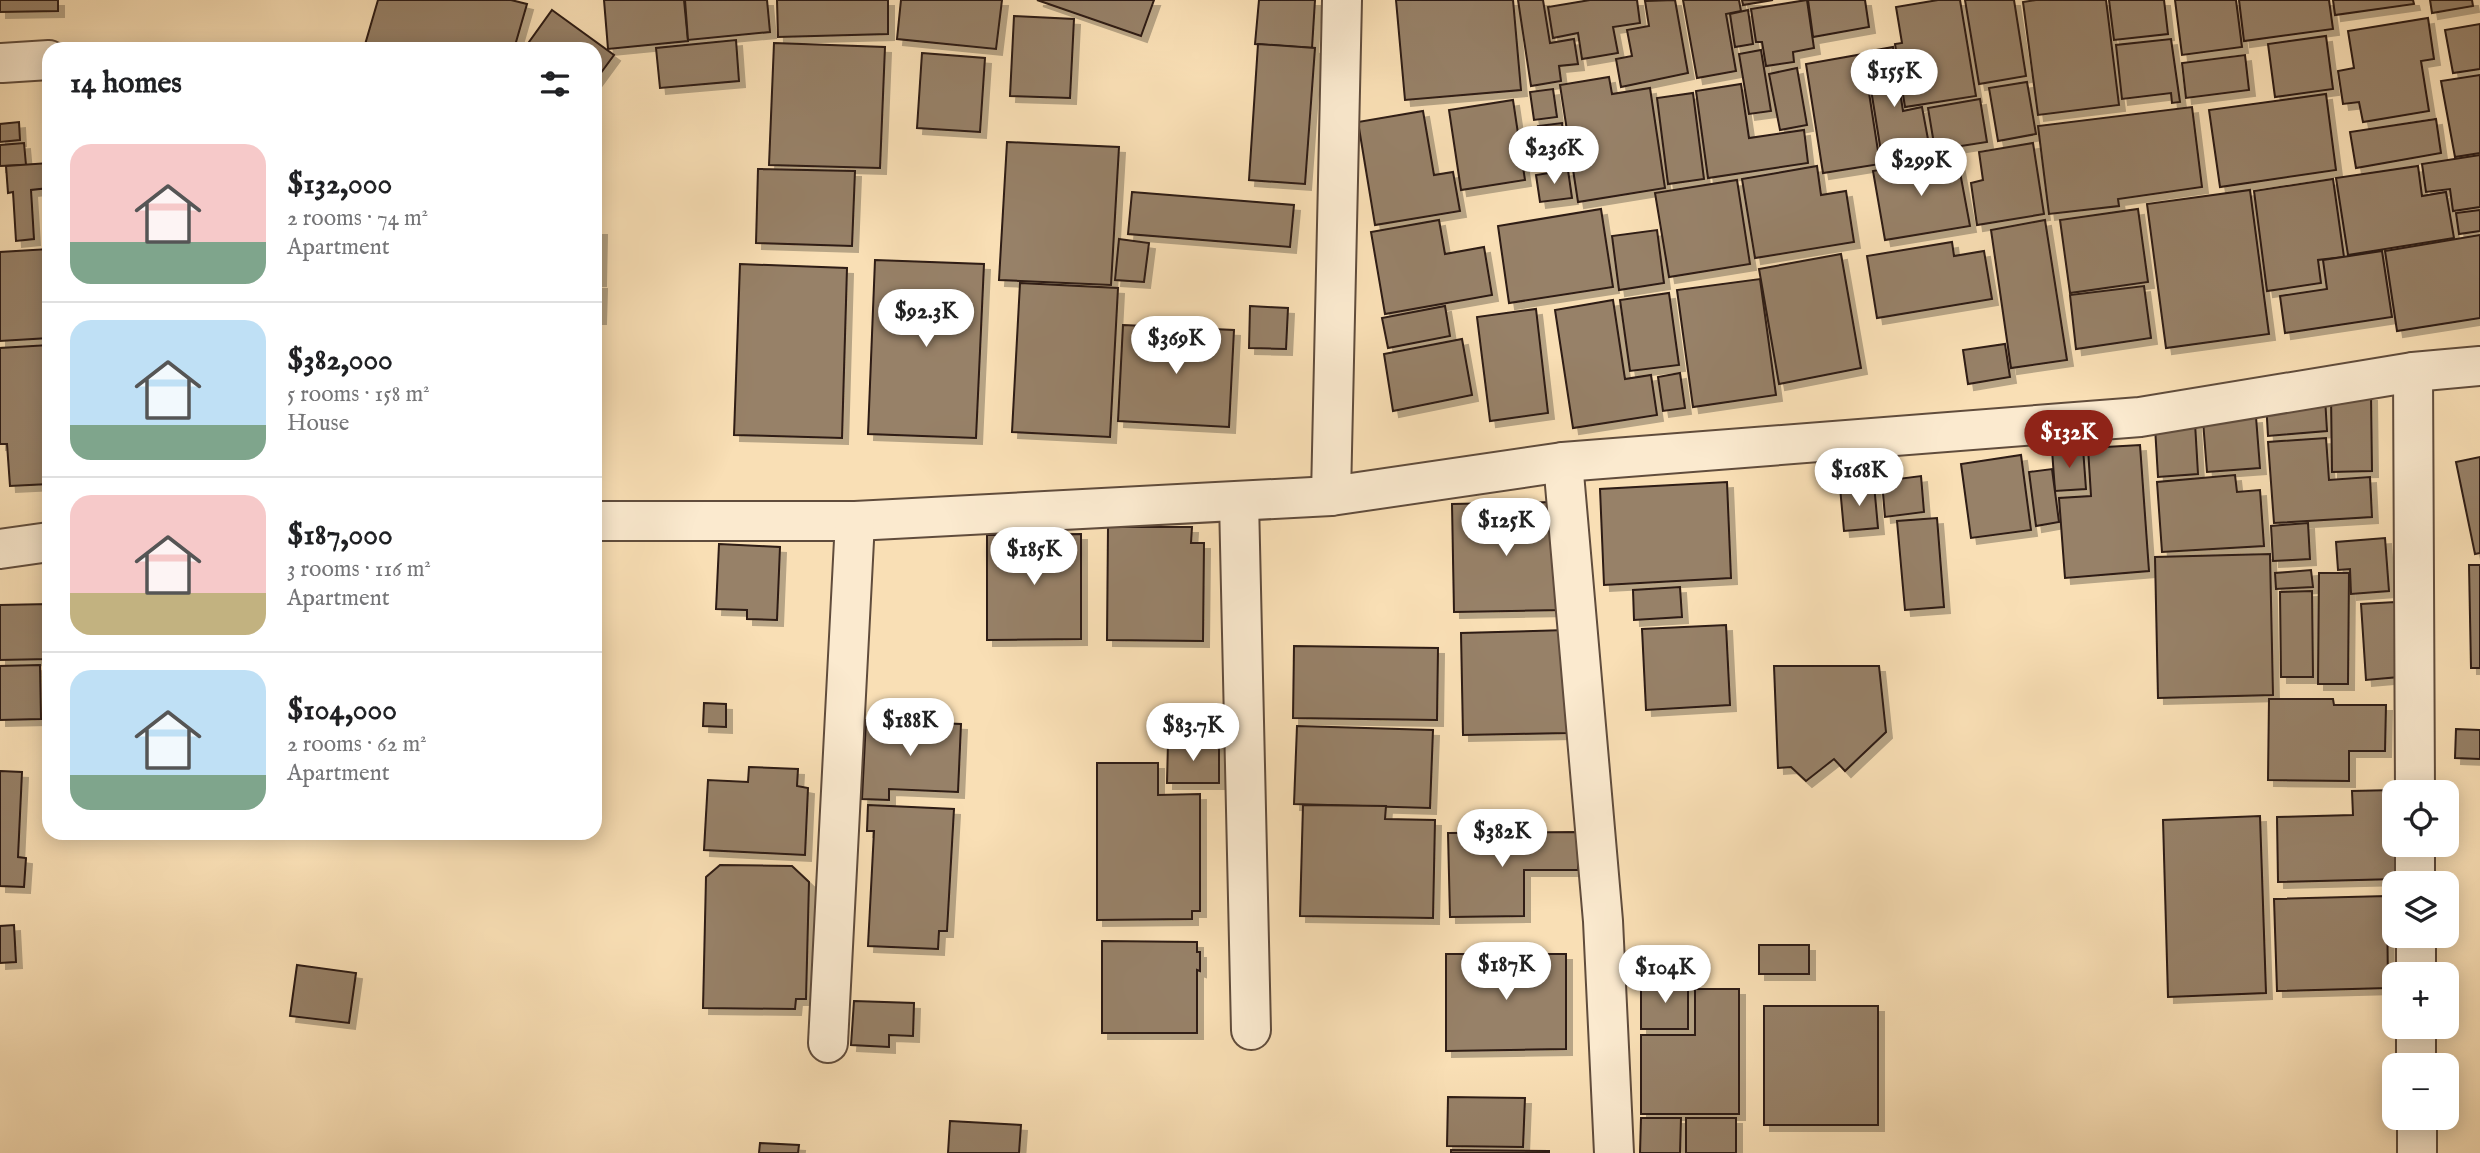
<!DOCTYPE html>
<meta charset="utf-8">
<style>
:root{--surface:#fff;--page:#f2f2f2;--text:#202124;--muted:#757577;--line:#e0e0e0;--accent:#8f2418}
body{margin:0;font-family:"IM FELL English",serif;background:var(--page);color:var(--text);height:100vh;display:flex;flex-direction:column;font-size:26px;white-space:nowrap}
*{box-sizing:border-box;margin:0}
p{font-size:23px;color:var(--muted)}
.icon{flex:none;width:38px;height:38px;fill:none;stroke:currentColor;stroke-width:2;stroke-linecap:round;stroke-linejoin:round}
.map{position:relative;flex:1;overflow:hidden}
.sheet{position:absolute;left:42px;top:42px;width:560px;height:798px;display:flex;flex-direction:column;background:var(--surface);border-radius:21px;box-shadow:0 4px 18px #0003}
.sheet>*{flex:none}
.controls{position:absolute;left:2382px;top:780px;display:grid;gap:14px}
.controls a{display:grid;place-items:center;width:77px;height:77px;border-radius:14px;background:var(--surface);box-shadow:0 4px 18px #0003;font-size:35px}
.price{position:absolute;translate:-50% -60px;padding:0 16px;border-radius:24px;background:#fff;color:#222;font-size:23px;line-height:46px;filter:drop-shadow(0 2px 4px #0008)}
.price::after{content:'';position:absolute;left:50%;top:42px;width:21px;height:16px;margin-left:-10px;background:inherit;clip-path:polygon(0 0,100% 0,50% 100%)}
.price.active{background:var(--accent);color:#fff}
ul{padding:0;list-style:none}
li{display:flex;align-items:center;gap:21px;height:175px;padding:0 28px}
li+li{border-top:2px solid var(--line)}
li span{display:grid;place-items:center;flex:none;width:196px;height:140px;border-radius:21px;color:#555}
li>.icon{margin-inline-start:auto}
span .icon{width:84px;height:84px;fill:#fffc;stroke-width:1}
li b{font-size:30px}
h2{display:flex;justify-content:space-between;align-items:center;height:84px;padding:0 28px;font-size:30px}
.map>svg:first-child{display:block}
.building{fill:#978167;stroke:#2d1b13;stroke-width:2;filter:url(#shadow)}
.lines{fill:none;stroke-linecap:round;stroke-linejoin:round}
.minor-casing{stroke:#604c3c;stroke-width:42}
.minor{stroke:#fbeacf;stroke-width:38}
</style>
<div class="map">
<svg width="2480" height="1153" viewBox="0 0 2480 1153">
<defs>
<filter id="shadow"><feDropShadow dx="6" dy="6" stdDeviation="0" flood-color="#0004"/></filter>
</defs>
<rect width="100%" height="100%" fill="#f9dfb5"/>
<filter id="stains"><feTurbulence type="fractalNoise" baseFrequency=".00286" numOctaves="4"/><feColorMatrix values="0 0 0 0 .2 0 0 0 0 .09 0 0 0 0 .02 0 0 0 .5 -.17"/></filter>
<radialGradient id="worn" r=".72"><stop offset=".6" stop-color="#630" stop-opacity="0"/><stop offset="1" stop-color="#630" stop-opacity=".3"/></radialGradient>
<g class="building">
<path d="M 0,0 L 58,0 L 58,11 L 0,12 Z"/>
<path d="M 378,0 L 511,0 L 527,4 L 514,49 L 368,49 L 364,48 Z"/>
<path d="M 604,0 L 684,0 L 688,41 L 608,49 Z"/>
<path d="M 685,0 L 767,0 L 770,32 L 688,40 Z"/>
<path d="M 777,0 L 888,0 L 888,34 L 778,37 Z"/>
<path d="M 901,0 L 1002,0 L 996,49 L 897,39 Z"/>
<path d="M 1037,0 L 1154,0 L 1141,36 Z"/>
<path d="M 1259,0 L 1315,0 L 1312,48 L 1255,44 Z"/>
<path d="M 1396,0 L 1513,0 L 1521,90 L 1405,100 Z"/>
<path d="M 1518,0 L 1543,0 L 1550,43 L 1574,39 L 1578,64 L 1559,66 L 1561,81 L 1531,86 Z"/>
<path d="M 1590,0 L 1637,0 L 1640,23 L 1613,27 L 1618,53 L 1582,59 L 1578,33 L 1553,38 L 1548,7 Z"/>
<path d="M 1675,0 L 1688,73 L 1621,87 L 1616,59 L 1632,56 L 1627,30 L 1649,26 L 1645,1 Z"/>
<path d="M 1683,0 L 1739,0 L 1741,11 L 1726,14 L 1736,71 L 1697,78 Z"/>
<path d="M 1742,0 L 1773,0 L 1743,5 Z"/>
<path d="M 1807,0 L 1814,48 L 1793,52 L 1794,62 L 1766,66 L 1762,42 L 1756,42 L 1751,9 Z"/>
<path d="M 1808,0 L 1865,0 L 1869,27 L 1813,37 Z"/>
<path d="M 1938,0 L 1960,0 L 1976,96 L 1905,107 L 1895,44 L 1902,43 L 1896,7 Z"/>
<path d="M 1965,0 L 2014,0 L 2026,76 L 1979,84 Z"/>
<path d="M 2036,0 L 2106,0 L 2119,105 L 2038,115 L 2023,2 Z"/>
<path d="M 2109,0 L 2164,0 L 2168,34 L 2114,40 Z"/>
<path d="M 2175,0 L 2236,0 L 2242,47 L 2182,55 Z"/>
<path d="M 2239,0 L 2329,0 L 2333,29 L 2244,41 Z"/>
<path d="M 2333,0 L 2413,0 L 2414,4 L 2335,15 Z"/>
<path d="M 2430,0 L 2472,0 L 2473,6 L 2432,13 Z"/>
<path d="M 552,10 L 614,55 L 595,81 L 595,49 L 524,49 Z"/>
<path d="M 1748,10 L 1753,44 L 1735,47 L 1730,14 Z"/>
<path d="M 1014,16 L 1074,19 L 1070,98 L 1010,96 Z"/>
<path d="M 2428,18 L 2434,59 L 2421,61 L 2429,111 L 2363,122 L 2359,102 L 2343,104 L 2338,71 L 2354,68 L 2348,31 Z"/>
<path d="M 2480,24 L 2480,69 L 2453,73 L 2445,30 Z"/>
<path d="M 2326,36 L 2333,89 L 2275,97 L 2268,44 Z"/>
<path d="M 2171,39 L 2180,102 L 2172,103 L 2171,93 L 2122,99 L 2116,45 Z"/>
<path d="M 736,40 L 739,81 L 660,88 L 656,48 Z"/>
<path d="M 774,43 L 885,47 L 880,168 L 769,165 Z"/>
<path d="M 1258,44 L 1315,48 L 1305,184 L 1249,180 Z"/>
<path d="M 1893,47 L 1903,111 L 1922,107 L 1930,150 L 1882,158 L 1865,52 Z"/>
<path d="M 1761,50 L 1771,111 L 1749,114 L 1739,54 Z"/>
<path d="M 922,53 L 985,58 L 980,132 L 917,128 Z"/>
<path d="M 1863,54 L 1880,164 L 1823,173 L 1806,64 Z"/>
<path d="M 2245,55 L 2249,90 L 2186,98 L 2182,63 Z"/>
<path d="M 1797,68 L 1807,125 L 1780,130 L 1769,74 Z"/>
<path d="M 2480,75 L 2480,153 L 2455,157 L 2441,81 Z"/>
<path d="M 1609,77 L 1612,94 L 1650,88 L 1665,188 L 1578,202 L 1560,85 Z"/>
<path d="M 2027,82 L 2036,134 L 1998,141 L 1989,88 Z"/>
<path d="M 1741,84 L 1749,138 L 1804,130 L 1808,163 L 1708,178 L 1696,91 Z"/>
<path d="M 1553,89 L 1557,117 L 1534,120 L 1530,92 Z"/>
<path d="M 1693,93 L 1704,179 L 1668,184 L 1657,98 Z"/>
<path d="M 2326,94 L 2336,170 L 2220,187 L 2209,110 Z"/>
<path d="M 1980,99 L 1987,142 L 1935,150 L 1928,108 Z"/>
<path d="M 1513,100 L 1525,180 L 1461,190 L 1449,110 Z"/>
<path d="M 2192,107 L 2202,187 L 2118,199 L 2119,206 L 2049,214 L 2038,126 Z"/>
<path d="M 1423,111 L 1434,175 L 1453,172 L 1460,211 L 1375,225 L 1358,122 Z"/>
<path d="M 2436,119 L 2441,153 L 2356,168 L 2350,132 Z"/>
<path d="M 19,122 L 20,140 L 0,142 L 0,124 Z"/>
<path d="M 1562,123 L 1567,161 L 1544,165 L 1538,126 Z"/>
<path d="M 1007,142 L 1119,147 L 1111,285 L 999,280 Z"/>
<path d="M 24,143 L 26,165 L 0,166 L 0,145 Z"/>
<path d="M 2033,143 L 2044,214 L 1977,225 L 1971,183 L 1983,180 L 1979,152 Z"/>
<path d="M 2480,155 L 2480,207 L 2453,211 L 2450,189 L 2426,192 L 2422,164 Z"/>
<path d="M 1957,156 L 1970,226 L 1885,240 L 1873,171 Z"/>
<path d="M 49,163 L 49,188 L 31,190 L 34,239 L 16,241 L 13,192 L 8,193 L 6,166 Z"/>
<path d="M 1817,166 L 1821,195 L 1846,191 L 1854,242 L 1755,258 L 1742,179 Z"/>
<path d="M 2418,166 L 2422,196 L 2446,192 L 2454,238 L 2348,255 L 2336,178 Z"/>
<path d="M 758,169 L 855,171 L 852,246 L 756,243 Z"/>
<path d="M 1568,170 L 1572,198 L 1540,202 L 1536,175 Z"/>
<path d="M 2333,179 L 2344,257 L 2318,260 L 2321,283 L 2267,291 L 2254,191 Z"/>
<path d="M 1737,180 L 1750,264 L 1669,277 L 1655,193 Z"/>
<path d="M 2250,190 L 2269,334 L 2166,348 L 2147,204 Z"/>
<path d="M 1132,192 L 1294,205 L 1290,247 L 1128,234 Z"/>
<path d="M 1601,209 L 1613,287 L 1509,303 L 1498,226 Z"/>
<path d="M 2138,209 L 2148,282 L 2070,293 L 2060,220 Z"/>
<path d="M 2480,210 L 2480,231 L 2459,234 L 2456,213 Z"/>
<path d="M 1439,220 L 1445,254 L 1484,247 L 1492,295 L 1385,314 L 1371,232 Z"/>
<path d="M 2045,220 L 2067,360 L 2011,368 L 1991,230 Z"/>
<path d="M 595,229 L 601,229 L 600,280 L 595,280 Z"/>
<path d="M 1657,230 L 1664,283 L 1619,290 L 1612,236 Z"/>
<path d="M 2480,235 L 2480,318 L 2397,331 L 2385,251 Z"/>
<path d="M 1119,239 L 1149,243 L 1144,282 L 1115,280 Z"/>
<path d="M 1952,242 L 1954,256 L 1984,251 L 1992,299 L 1877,318 L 1867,256 Z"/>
<path d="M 49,249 L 49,338 L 0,341 L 0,252 Z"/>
<path d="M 2382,251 L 2392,317 L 2285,333 L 2280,296 L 2327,289 L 2323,260 Z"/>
<path d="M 1841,254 L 1861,368 L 1779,384 L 1759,269 Z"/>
<path d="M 875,260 L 984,264 L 976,438 L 868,434 Z"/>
<path d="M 740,264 L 847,268 L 842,438 L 734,435 Z"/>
<path d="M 1760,279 L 1776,395 L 1693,407 L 1677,290 Z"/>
<path d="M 595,283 L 601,283 L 600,318 L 595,318 Z"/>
<path d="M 1020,283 L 1118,288 L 1110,437 L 1012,432 Z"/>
<path d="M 2144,286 L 2151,338 L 2076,349 L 2070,295 Z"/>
<path d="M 1669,293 L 1679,365 L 1630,371 L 1620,300 Z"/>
<path d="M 1613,300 L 1625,379 L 1651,375 L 1657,415 L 1573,428 L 1555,310 Z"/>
<path d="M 1250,306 L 1288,308 L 1286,349 L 1249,348 Z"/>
<path d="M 1445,306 L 1450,336 L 1388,348 L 1382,318 Z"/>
<path d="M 1536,309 L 1548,413 L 1490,421 L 1477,317 Z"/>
<path d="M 1123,325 L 1234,330 L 1229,427 L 1118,421 Z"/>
<path d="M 1462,339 L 1472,395 L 1393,411 L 1384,354 Z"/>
<path d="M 2005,344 L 2010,377 L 1968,384 L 1963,350 Z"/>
<path d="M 49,345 L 49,484 L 10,486 L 7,444 L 0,444 L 0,348 Z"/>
<path d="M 1680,373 L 1685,408 L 1663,411 L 1658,377 Z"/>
<path d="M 2331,395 L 2371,395 L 2372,471 L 2332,472 Z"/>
<path d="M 2325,397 L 2327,431 L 2268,436 L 2266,401 Z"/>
<path d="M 2256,417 L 2260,468 L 2207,472 L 2203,421 Z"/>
<path d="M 2195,423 L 2198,474 L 2158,477 L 2155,427 Z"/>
<path d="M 2326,438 L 2329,480 L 2370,477 L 2372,517 L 2274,523 L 2268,442 Z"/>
<path d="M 2140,445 L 2149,571 L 2065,578 L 2059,498 L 2091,496 L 2088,448 Z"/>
<path d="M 2083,448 L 2086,489 L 2055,491 L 2052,450 Z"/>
<path d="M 2021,455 L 2031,530 L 1971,538 L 1961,464 Z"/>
<path d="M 2480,457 L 2480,553 L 2475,554 L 2456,462 Z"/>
<path d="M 2052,469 L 2059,522 L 2036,526 L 2029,472 Z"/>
<path d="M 2235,475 L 2237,492 L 2260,490 L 2264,546 L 2162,552 L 2157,482 Z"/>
<path d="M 1921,476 L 1924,512 L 1885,517 L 1882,481 Z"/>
<path d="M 1727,482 L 1731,578 L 1604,585 L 1600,489 Z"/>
<path d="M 1874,484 L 1878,528 L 1844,531 L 1840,487 Z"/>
<path d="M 1555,502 L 1564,610 L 1454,612 L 1452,504 Z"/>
<path d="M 1937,518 L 1944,607 L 1905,610 L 1897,521 Z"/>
<path d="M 2308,523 L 2310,559 L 2273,561 L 2271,526 Z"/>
<path d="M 1108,527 L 1192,527 L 1191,543 L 1204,543 L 1203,641 L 1107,640 Z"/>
<path d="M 1081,534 L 1081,639 L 987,640 L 987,535 Z"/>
<path d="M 2385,538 L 2389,591 L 2351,594 L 2350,569 L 2338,570 L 2336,542 Z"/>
<path d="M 719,544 L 780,547 L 777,620 L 747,619 L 747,610 L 716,609 Z"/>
<path d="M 2270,554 L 2273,695 L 2158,698 L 2155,557 Z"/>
<path d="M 2469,565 L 2480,565 L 2480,668 L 2471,668 Z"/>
<path d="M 2311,570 L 2313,587 L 2276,589 L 2275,573 Z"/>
<path d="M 2319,573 L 2349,573 L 2348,684 L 2318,684 Z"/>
<path d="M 1680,587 L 1682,617 L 1634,620 L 1633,590 Z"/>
<path d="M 2312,591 L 2313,677 L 2281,677 L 2280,592 Z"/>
<path d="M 2395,602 L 2399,677 L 2366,680 L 2361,604 Z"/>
<path d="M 49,604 L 49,659 L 0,660 L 0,605 Z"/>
<path d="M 1726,625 L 1730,705 L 1646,710 L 1642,629 Z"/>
<path d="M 1566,630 L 1568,733 L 1463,735 L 1461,633 Z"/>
<path d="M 1294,646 L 1438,648 L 1437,720 L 1293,718 Z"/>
<path d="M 40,665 L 41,719 L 0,720 L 0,666 Z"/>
<path d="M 1774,666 L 1879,666 L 1886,732 L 1845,771 L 1834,759 L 1806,781 L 1791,767 L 1778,768 Z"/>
<path d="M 2269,699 L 2333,699 L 2334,705 L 2386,705 L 2385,751 L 2349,751 L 2349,781 L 2268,780 Z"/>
<path d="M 704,703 L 726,704 L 726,727 L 703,726 Z"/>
<path d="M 866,720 L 961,724 L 958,792 L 889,789 L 889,800 L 862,799 Z"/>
<path d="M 1297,726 L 1433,730 L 1430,808 L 1294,804 Z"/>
<path d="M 2456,729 L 2480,730 L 2480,759 L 2455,758 Z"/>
<path d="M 1168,742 L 1219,742 L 1219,783 L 1167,783 Z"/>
<path d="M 1097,763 L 1158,763 L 1158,795 L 1200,794 L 1200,911 L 1192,911 L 1192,919 L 1097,920 Z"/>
<path d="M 749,767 L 798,769 L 797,786 L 808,788 L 805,855 L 704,850 L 708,780 L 748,782 Z"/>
<path d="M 0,771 L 22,772 L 18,857 L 26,858 L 24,887 L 0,886 Z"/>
<path d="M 2395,790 L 2397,879 L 2278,882 L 2277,817 L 2353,815 L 2352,791 Z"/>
<path d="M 868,805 L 954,809 L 947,931 L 939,931 L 938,949 L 868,946 L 874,831 L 867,831 Z"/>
<path d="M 1303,805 L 1386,806 L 1385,819 L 1435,820 L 1433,918 L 1300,916 Z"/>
<path d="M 2260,816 L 2266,993 L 2168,997 L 2163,820 Z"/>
<path d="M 1578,832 L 1578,870 L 1524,870 L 1524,916 L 1450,917 L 1448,833 Z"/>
<path d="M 720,865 L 792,866 L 809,882 L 806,999 L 796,999 L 795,1009 L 703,1008 L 706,877 Z"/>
<path d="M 2387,896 L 2388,988 L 2277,991 L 2274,899 Z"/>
<path d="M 14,925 L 16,962 L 0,963 L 0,926 Z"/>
<path d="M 1102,941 L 1197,942 L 1197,952 L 1200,952 L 1200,971 L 1197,970 L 1197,1033 L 1102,1033 Z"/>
<rect x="1759" y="945" width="50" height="29"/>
<path d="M 1446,954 L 1566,954 L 1566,1049 L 1446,1051 Z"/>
<path d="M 297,965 L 356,973 L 349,1023 L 290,1016 Z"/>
<path d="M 1688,981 L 1688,1029 L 1641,1029 L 1641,982 Z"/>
<path d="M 1695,989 L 1739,989 L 1739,1114 L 1641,1114 L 1641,1035 L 1695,1035 Z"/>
<path d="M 854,1001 L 914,1003 L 913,1036 L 889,1035 L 889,1047 L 851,1045 Z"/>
<rect x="1764" y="1006" width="114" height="119"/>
<path d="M 1448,1097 L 1525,1098 L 1523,1147 L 1447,1146 Z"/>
<path d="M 1641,1118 L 1681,1118 L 1680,1153 L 1640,1153 Z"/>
<rect x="1686" y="1118" width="50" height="35"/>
<path d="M 950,1121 L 1021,1125 L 1019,1153 L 948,1153 Z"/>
<path d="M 760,1143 L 799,1145 L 798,1153 L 759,1153 Z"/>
<path d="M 1451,1150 L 1549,1151 L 1549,1153 L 1451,1153 Z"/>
</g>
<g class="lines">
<g class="minor-casing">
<g id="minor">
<path d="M 2,63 L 49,60"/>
<path d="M 2413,372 L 2415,793"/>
<path d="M 1563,462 L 1603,921 L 1614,1153"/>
<path d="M 1331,496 L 1342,0"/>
<path d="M 1239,501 L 1251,1030"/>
<path d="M 595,521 L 855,521 L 1331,496 L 1563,462 L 2140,417 L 2413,372 L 2480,366"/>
<path d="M 0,549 L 49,542"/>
<path d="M 2415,845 L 2415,884"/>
<path d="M 2416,936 L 2416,975"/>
<path d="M 2416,1027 L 2416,1066"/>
<path d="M 828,1043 L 855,521"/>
<path d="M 2417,1118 L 2417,1153"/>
</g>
</g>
<use href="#minor" class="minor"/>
</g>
<rect width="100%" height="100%" filter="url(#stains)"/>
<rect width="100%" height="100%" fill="url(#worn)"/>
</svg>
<div class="controls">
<a><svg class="icon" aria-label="locate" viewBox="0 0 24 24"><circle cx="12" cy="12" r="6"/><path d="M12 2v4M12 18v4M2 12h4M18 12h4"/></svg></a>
<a><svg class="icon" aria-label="layers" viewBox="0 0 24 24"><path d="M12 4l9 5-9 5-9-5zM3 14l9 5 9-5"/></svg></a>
<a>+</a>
<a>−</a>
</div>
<b class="price" style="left:1894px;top:109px">$155K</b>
<b class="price" style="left:1554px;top:186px">$236K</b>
<b class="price" style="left:1921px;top:198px">$299K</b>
<b class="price" style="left:926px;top:349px">$92.3K</b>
<b class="price" style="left:1176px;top:376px">$369K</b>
<b class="price active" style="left:2069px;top:470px">$132K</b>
<b class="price" style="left:1859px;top:508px">$168K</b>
<b class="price" style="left:1506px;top:558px">$125K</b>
<b class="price" style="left:1034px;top:587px">$185K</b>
<b class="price" style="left:910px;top:758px">$188K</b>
<b class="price" style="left:1193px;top:763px">$83.7K</b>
<b class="price" style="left:1502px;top:869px">$382K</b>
<b class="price" style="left:1506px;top:1002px">$187K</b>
<b class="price" style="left:1665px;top:1005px">$104K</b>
<section class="sheet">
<h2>14 homes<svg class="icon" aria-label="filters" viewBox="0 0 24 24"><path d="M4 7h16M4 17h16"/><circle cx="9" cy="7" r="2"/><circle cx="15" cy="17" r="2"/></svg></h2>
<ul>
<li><span style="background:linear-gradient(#f6c9c9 70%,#7fa58c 0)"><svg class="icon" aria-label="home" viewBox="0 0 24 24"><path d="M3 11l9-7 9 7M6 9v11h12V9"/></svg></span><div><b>$132,000</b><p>2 rooms · 74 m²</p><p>Apartment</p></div></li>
<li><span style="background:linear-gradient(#bfe0f5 75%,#7fa58c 0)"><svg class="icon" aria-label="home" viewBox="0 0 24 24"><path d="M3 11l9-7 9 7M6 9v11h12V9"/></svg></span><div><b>$382,000</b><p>5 rooms · 158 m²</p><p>House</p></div></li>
<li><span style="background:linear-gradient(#f6c9c9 70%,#c2b280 0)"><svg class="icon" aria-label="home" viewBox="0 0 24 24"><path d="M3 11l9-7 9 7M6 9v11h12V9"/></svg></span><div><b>$187,000</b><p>3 rooms · 116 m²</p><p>Apartment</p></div></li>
<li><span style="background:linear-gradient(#bfe0f5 75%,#7fa58c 0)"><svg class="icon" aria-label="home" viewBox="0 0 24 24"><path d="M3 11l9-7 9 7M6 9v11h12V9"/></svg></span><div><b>$104,000</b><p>2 rooms · 62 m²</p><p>Apartment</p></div></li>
</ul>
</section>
</div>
